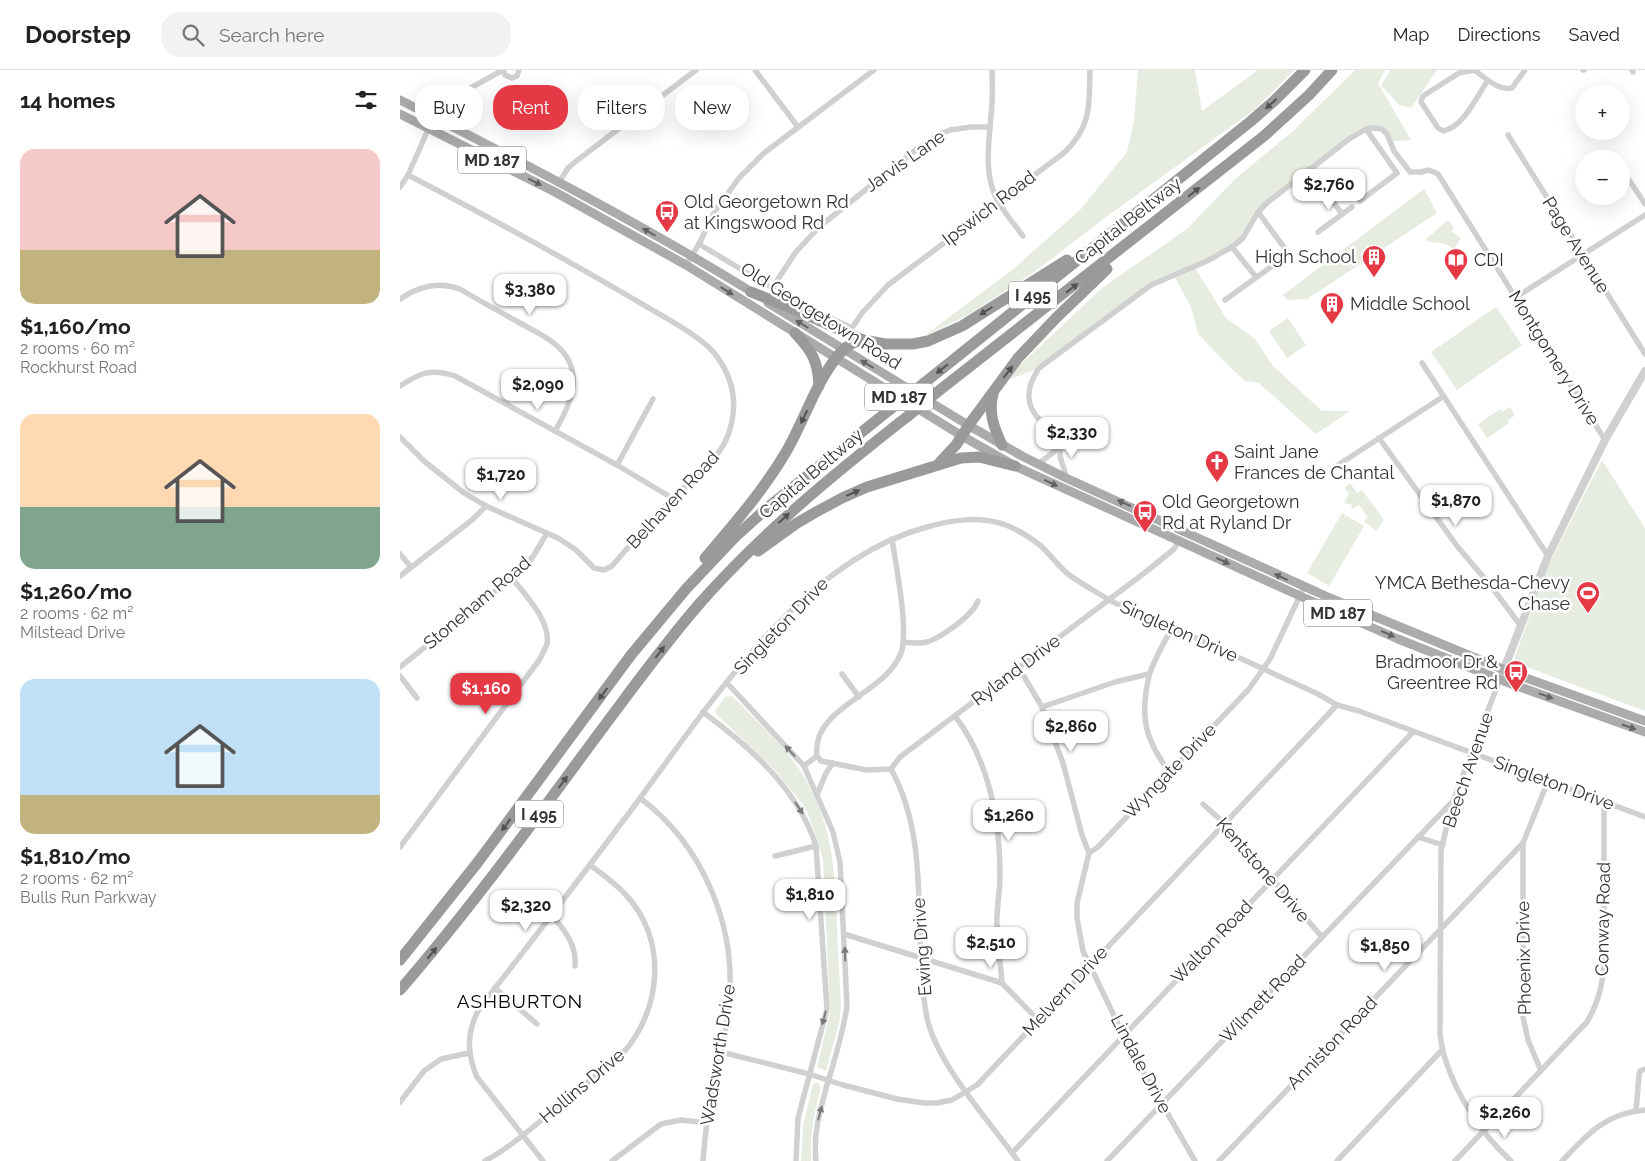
<!DOCTYPE html>
<meta charset="utf-8">
<style>
:root{--surface:#fff;--page:#f2f2f2;--text:#222;--muted:#767676;--line:#e0e0e0;--accent:#e63946}
body{margin:0;font-family:Raleway,sans-serif;background:var(--page);color:var(--text);height:100vh;display:flex;flex-direction:column;font-size:19px;white-space:nowrap}
*{box-sizing:border-box;margin:0}
p{font-size:16px;color:var(--muted)}
.icon{flex:none;width:28px;height:28px;fill:none;stroke:currentColor;stroke-width:2;stroke-linecap:round;stroke-linejoin:round}
.map{position:relative;flex:1;overflow:hidden}
.drawer{display:flex;flex-direction:column;background:var(--surface);width:400px}
.drawer>*{flex:none}
.hud{position:absolute;left:15px;top:15px;width:475px;height:45px;display:flex;gap:10px}
.tools{position:absolute;left:1175px;top:15px;display:grid;gap:10px}
.tools a{display:grid;place-items:center;width:55px;height:55px;border-radius:50%;background:var(--surface);box-shadow:0 5px 20px #0002;font-size:25px}
.price{position:absolute;translate:-50% -42px;padding:0 11px;border-radius:10px;background:#fff;color:#222;font-size:16px;line-height:32px;filter:drop-shadow(0 1px 2px #0008)}
.price::after{content:'';position:absolute;left:50%;top:30px;width:15px;height:11px;margin-left:-8px;background:inherit;clip-path:polygon(0 0,100% 0,50% 100%)}
.price.on{background:var(--accent);color:#fff}
ul{padding:0;list-style:none}
li{display:grid;align-content:center;gap:10px;height:265px;padding:0 20px}
li span{display:grid;place-items:center;height:155px;border-radius:15px;color:#555}
li>.icon{margin-inline-start:auto}
span .icon{width:90px;height:90px;fill:#fffc;stroke-width:1}
li b{font-size:21px}
h2{display:flex;justify-content:space-between;align-items:center;height:60px;padding:0 20px;font-size:21px}
.chip{padding:0 18px;border-radius:20px;background:var(--surface);box-shadow:0 5px 20px #0002;font-size:18px;line-height:45px}
.chip.on{background:var(--accent);color:#fff}
header{display:flex;align-items:center;gap:30px;box-sizing:border-box;height:70px;padding:0 25px;background:var(--surface);border-bottom:1px solid var(--line)}
header strong{font-size:24px}
nav{display:flex;gap:28px;margin-inline-start:auto;font-size:18px}
.search{width:350px;height:45px;background:var(--page);display:flex;align-items:center;gap:12px;box-sizing:border-box;padding:0 18px;border-radius:20px;color:var(--muted);font-size:19px}
main{display:flex;flex:1;min-height:0}
.map>svg:first-child{display:block}
.green{fill:#e6ecdf}
.lines{fill:none;stroke-linecap:round;stroke-linejoin:round}
.minor{stroke:#d0d0d0;stroke-width:5.5}
.tertiary{stroke:#d0d0d0;stroke-width:8}
.primary{stroke:#ababab;stroke-width:9}
.motorway{stroke:#9a9a9a;stroke-width:11}
.motorway-bridge{stroke:#9a9a9a;stroke-width:11}
.oneway{fill:#525252}
.oneway2{fill:#636363}
.oneway3{fill:#7a7a7a}
.labels{text-anchor:middle;stroke-width:5;stroke-linejoin:round;paint-order:stroke}
.shield{fill:#fff;stroke:#707070;stroke-width:1}
.shield-label{font-size:16px;font-weight:bold;fill:#333}
.street-label{font-size:18px;fill:#333;stroke:#fff}
.poi-label{font-size:18px;fill:#333;stroke:#fff;text-anchor:start}
.neighbourhood-label{font-size:19px;letter-spacing:1px;fill:#000;stroke:#fff}
</style>
<header>
<strong>Doorstep</strong>
<div class="search"><svg class="icon" aria-label="search" viewBox="0 0 24 24"><circle cx="10" cy="10" r="6"/><path d="M15 15l6 6"/></svg>Search here</div>
<nav><a>Map</a><a>Directions</a><a>Saved</a></nav>
</header>
<main>
<section class="drawer">
<h2>14 homes<svg class="icon" aria-label="filters" viewBox="0 0 24 24"><path d="M4 7h16M4 17h16"/><circle cx="9" cy="7" r="2"/><circle cx="15" cy="17" r="2"/></svg></h2>
<ul>
<li><span style="background:linear-gradient(#f6c9c9 65%,#c2b280 0)"><svg class="icon" aria-label="home" viewBox="0 0 24 24"><path d="M3 11l9-7 9 7M6 9v11h12V9"/></svg></span><div><b>$1,160/mo</b><p>2 rooms · 60 m²</p><p>Rockhurst Road</p></div></li>
<li><span style="background:linear-gradient(#ffd9b3 60%,#7fa58c 0)"><svg class="icon" aria-label="home" viewBox="0 0 24 24"><path d="M3 11l9-7 9 7M6 9v11h12V9"/></svg></span><div><b>$1,260/mo</b><p>2 rooms · 62 m²</p><p>Milstead Drive</p></div></li>
<li><span style="background:linear-gradient(#bfe0f5 75%,#c2b280 0)"><svg class="icon" aria-label="home" viewBox="0 0 24 24"><path d="M3 11l9-7 9 7M6 9v11h12V9"/></svg></span><div><b>$1,810/mo</b><p>2 rooms · 62 m²</p><p>Bulls Run Parkway</p></div></li>
</ul>
</section>
<div class="map">
<svg width="1245" height="1091" viewBox="0 0 1245 1091">
<rect width="100%" height="100%" fill="#fff"/>
<g class="green">
<path d="M 738,0 L 795,0 L 802,41 L 858,0 L 894,0 L 854,40 L 706,147 L 634,202 L 568,245 L 524,266 L 612,200 L 680,140 L 727,82 L 734,51 Z"/>
<path d="M 955,0 L 985,0 L 978,13 L 1011,70 L 991,71 L 982,59 L 966,59 L 868,132 L 843,168 L 794,196 L 826,248 L 854,268 L 873,296 L 922,341 L 950,341 L 916,364 L 859,313 L 845,311 L 824,291 L 798,264 L 791,237 L 773,204 L 751,215 L 639,298 L 601,313 L 702,218 L 787,159 L 835,109 L 891,63 Z"/>
<path d="M 991,0 L 1037,0 L 1011,38 L 999,35 L 981,15 Z"/>
<path d="M 1024,119 L 1037,143 L 907,229 L 887,230 L 883,225 Z"/>
<path d="M 1048,150 L 1054,158 L 1051,161 L 1061,168 L 1054,179 L 1043,173 L 1029,172 L 1025,170 Z"/>
<path d="M 1096,237 L 1122,275 L 1057,320 L 1031,282 Z"/>
<path d="M 888,248 L 906,275 L 887,288 L 869,261 Z"/>
<path d="M 1110,337 L 1115,345 L 1108,351 L 1109,353 L 1087,368 L 1078,354 L 1100,339 L 1102,342 Z"/>
<path d="M 1202,390 L 1245,458 L 1245,641 L 1113,592 L 1148,496 Z"/>
<path d="M 950,413 L 957,423 L 962,420 L 984,450 L 976,461 L 964,451 L 968,447 L 959,435 L 951,440 L 952,435 L 944,433 L 949,424 L 945,418 Z"/>
<path d="M 942,443 L 964,456 L 929,516 L 907,503 Z"/>
<path d="M 332,626 C 355,649 392,683 407,712 C 434,762 435,803 437,857 C 438,884 440,910 441,937 L 439,954 L 426,1001 L 417,997 L 430,943 L 423,790 L 415,763 L 405,737 L 372,697 L 317,645 L 315,641 L 325,627 Z"/>
<path d="M 418,1013 L 421,1018 C 414,1042 410,1065 411,1091 L 401,1091 L 403,1056 L 413,1014 Z"/>
</g>
<g class="lines">
<g class="minor">
<path d="M 103,0 L 105,5 L 112,8 L 117,6 L 119,0"/>
<path d="M 355,0 L 398,57"/>
<path d="M 592,0 C 592,10 593,21 592,31 C 591,62 581,103 598,131 C 605,144 615,155 623,166"/>
<path d="M 1183,0 L 1184,0"/>
<path d="M 1232,0 L 1233,2"/>
<path d="M 1088,10 C 1077,26 1064,57 1043,61 L 1038,58 L 1021,32 L 1023,26 L 1059,3 L 1074,0 C 1086,8 1098,21 1112,18 L 1125,0"/>
<path d="M 1108,65 L 1245,284"/>
<path d="M 1215,88 L 1216,89"/>
<path d="M 1221,98 L 1245,134"/>
<path d="M 909,99 L 942,144"/>
<path d="M 158,114 L 168,98 L 175,92 L 296,0"/>
<path d="M 0,117 L 8,105 L 27,62 L 43,35 L 56,26 L 103,0"/>
<path d="M 960,131 L 997,103 L 966,59"/>
<path d="M 918,162 L 952,137"/>
<path d="M 299,174 L 392,230 L 452,258 L 462,243 L 488,215 L 665,82 C 692,55 689,35 690,0"/>
<path d="M 832,177 L 856,207"/>
<path d="M 286,195 L 299,174 L 315,141 L 339,108 L 364,83 L 474,0"/>
<path d="M 373,217 L 395,183 L 419,157 L 517,79 L 540,64 L 550,60 L 571,57 L 590,57"/>
<path d="M 1116,227 L 1245,145"/>
<path d="M 0,229 C 19,216 38,211 60,219 C 80,231 100,242 120,253 C 132,260 146,266 156,275 C 186,300 171,334 155,361"/>
<path d="M 825,230 L 889,184 L 858,142"/>
<path d="M 1022,293 L 1148,486"/>
<path d="M 0,316 C 20,303 31,298 55,306 L 217,395 L 272,428"/>
<path d="M 0,367 L 24,391 L 64,423 L 86,436 L 158,468 L 176,480 L 194,498 L 204,500 L 212,496 C 232,473 252,449 273,428 C 294,407 322,389 330,359 C 338,332 332,306 315,284 C 300,265 258,244 237,231 C 162,187 85,145 8,105"/>
<path d="M 979,368 L 1057,476 L 1091,516 L 1120,555"/>
<path d="M 638,394 L 655,381 L 660,373"/>
<path d="M 217,395 L 253,329"/>
<path d="M 935,397 L 1044,326"/>
<path d="M 666,408 C 665,400 661,392 660,385 C 660,378 663,371 659,366 C 655,359 646,356 641,351 C 623,334 627,316 639,298 L 751,215 L 807,191 L 832,177 L 843,168 L 858,142 L 868,132 L 949,69 L 966,59 L 974,58 L 982,59 L 987,64 L 994,81 L 1010,102 L 1021,102 L 1029,100 L 1038,104 L 1205,370"/>
<path d="M 0,484 L 11,497"/>
<path d="M 0,506 L 72,450 L 86,436"/>
<path d="M 503,572 C 511,573 519,574 527,572 C 542,567 573,545 578,531"/>
<path d="M 0,597 L 125,497 L 134,485 L 147,463"/>
<path d="M 619,598 L 642,637 L 663,693 L 682,765 L 689,783"/>
<path d="M 442,604 L 459,627"/>
<path d="M 0,606 L 17,628"/>
<path d="M 1100,609 L 1053,731 L 1041,780 L 1040,964 C 1045,1009 1078,1061 1111,1091"/>
<path d="M 327,613 L 404,696 L 433,762 L 440,792 L 447,936 C 443,963 435,989 427,1015 C 420,1041 413,1063 416,1091"/>
<path d="M 642,637 L 715,612 L 749,604"/>
<path d="M 303,642 C 350,677 398,719 416,776 L 427,939 L 398,1048 L 396,1091"/>
<path d="M 555,646 C 589,691 600,751 600,806 C 600,823 596,840 597,856 C 597,875 601,895 602,913"/>
<path d="M 417,686 L 421,691 L 467,700 L 491,699 L 500,687 L 747,501 L 774,479 L 780,469"/>
<path d="M 404,696 L 417,686 C 411,637 485,625 501,583 C 509,560 496,496 492,469"/>
<path d="M 491,699 C 533,775 511,866 527,948 C 537,994 590,1052 618,1091"/>
<path d="M 769,702 C 750,675 741,656 746,622 C 747,616 748,609 750,603 C 755,587 765,572 772,557"/>
<path d="M 417,725 L 426,703 L 433,693"/>
<path d="M 240,728 C 303,775 337,857 329,934 C 326,975 312,1013 307,1053 C 305,1066 304,1078 303,1091"/>
<path d="M 803,734 L 825,754 L 922,867"/>
<path d="M 1018,767 L 1043,775"/>
<path d="M 1123,773 L 1123,947 L 1128,970 L 1141,1001"/>
<path d="M 0,777 L 140,589 C 142,584 145,579 147,574 C 151,551 125,525 112,508"/>
<path d="M 375,786 L 416,776"/>
<path d="M 152,846 C 165,860 177,876 175,896"/>
<path d="M 444,864 L 602,913 L 638,950"/>
<path d="M 95,918 L 137,954"/>
<path d="M 321,982 L 409,1004 L 443,1015 L 497,1029 L 524,1033 L 537,1033 L 552,1030 L 577,1015 L 937,635"/>
<path d="M 0,1032 L 24,1001 L 41,989 L 69,983"/>
<path d="M 1236,1041 L 1239,1005 L 1240,1001 L 1245,999"/>
<path d="M 612,1083 L 1013,662"/>
<path d="M 85,1091 C 114,1075 139,1052 164,1031 C 177,1021 190,1011 202,1000 C 209,995 217,990 223,983 C 262,939 268,869 225,824 C 215,813 202,804 190,795"/>
<path d="M 143,1091 L 77,1007 C 66,981 67,961 80,937 C 131,873 180,808 229,743 C 305,642 398,491 527,457 C 552,450 577,446 603,454 C 617,459 630,467 641,476 C 651,485 658,496 668,504 C 680,513 693,520 706,528 C 726,540 750,547 772,557 C 821,579 869,602 918,624 L 937,635 L 959,641 L 1245,747"/>
<path d="M 212,1091 L 261,1054 L 281,1050 L 307,1053"/>
<path d="M 707,1091 L 1052,732"/>
<path d="M 795,1091 L 729,977 L 683,881 L 677,848 L 677,833 L 689,783 L 698,777 L 849,619 L 870,589 L 904,517"/>
<path d="M 819,1091 L 1123,773 L 1148,711"/>
<path d="M 937,1091 L 1042,980"/>
<path d="M 1055,1091 L 1187,952 C 1198,933 1202,917 1204,895 L 1204,731"/>
<path d="M 1162,1091 C 1187,1064 1206,1043 1245,1040"/>
</g>
<path class="tertiary" d="M 1102,604 L 1148,486 L 1205,370 L 1245,301"/>
<g class="primary">
<path d="M 0,30 C 120,91 240,153 355,224"/>
<path d="M 0,44 L 155,122 L 286,195 L 562,366 L 615,396 L 900,526 L 998,569 L 1109,613 L 1245,662"/>
<path d="M 368,233 L 568,355 L 622,386 L 666,408 L 930,528 L 1112,603 L 1245,651"/>
</g>
<g class="motorway">
<path d="M 351,222 L 389,237 L 463,270 L 485,274 L 513,274 L 528,271 L 562,256 L 667,190"/>
<path d="M 395,263 C 412,281 418,291 419,316"/>
<path d="M 523,314 L 851,51 L 874,31 L 905,0"/>
<path d="M 536,323 L 864,66 L 909,25 L 932,0"/>
<path d="M 593,324 C 588,342 594,358 602,375"/>
<path d="M 540,392 L 556,375 L 571,352 L 618,288 L 657,247 L 707,199"/>
<path d="M 358,481 L 397,453 L 416,442 L 442,428 L 467,417 L 561,388 L 579,387 L 615,396"/>
<path d="M 305,488 C 334,454 363,421 386,382 C 403,353 415,315 436,288 C 444,278 450,273 463,270"/>
<path d="M 0,890 L 78,792 L 231,585 L 286,519 L 335,467 L 367,438 L 493,337"/>
<path d="M 0,920 C 71,838 135,750 199,663 C 232,619 265,573 301,532 C 363,462 435,403 508,346"/>
</g>
<g class="motorway-bridge">
<path d="M 493,337 L 523,314"/>
<path d="M 508,346 L 536,323"/>
</g>
</g>
<defs><path id="oneway-solid" d="M-6-.8H1V-3.2L6.5 0L1 3.2V.8H-6Z" transform="scale(1.25)"/></defs>
<g class="oneway">
<use href="#oneway-solid" transform="translate(871 34) rotate(139)"/>
<use href="#oneway-solid" transform="translate(794 122) rotate(-39)"/>
<use href="#oneway-solid" transform="translate(672 218) rotate(-38)"/>
<use href="#oneway-solid" transform="translate(586 241) rotate(148)"/>
<use href="#oneway-solid" transform="translate(542 299) rotate(141)"/>
<use href="#oneway-solid" transform="translate(608 302) rotate(-52)"/>
<use href="#oneway-solid" transform="translate(404 347) rotate(116)"/>
<use href="#oneway-solid" transform="translate(453 423) rotate(-23)"/>
<use href="#oneway-solid" transform="translate(384 448) rotate(-42)"/>
<use href="#oneway-solid" transform="translate(260 582) rotate(-52)"/>
<use href="#oneway-solid" transform="translate(203 624) rotate(126)"/>
<use href="#oneway-solid" transform="translate(163 712) rotate(-53)"/>
<use href="#oneway-solid" transform="translate(106 755) rotate(126)"/>
<use href="#oneway-solid" transform="translate(32 883) rotate(-51)"/>
</g>
<g class="oneway2">
<use href="#oneway-solid" transform="translate(135 112) rotate(27)"/>
<use href="#oneway-solid" transform="translate(249 162) rotate(-150)"/>
<use href="#oneway-solid" transform="translate(327 221) rotate(32)"/>
<use href="#oneway-solid" transform="translate(402 254) rotate(-148)"/>
<use href="#oneway-solid" transform="translate(467 294) rotate(-149)"/>
<use href="#oneway-solid" transform="translate(651 413) rotate(25)"/>
<use href="#oneway-solid" transform="translate(724 433) rotate(-156)"/>
<use href="#oneway-solid" transform="translate(823 491) rotate(25)"/>
<use href="#oneway-solid" transform="translate(881 507) rotate(-155)"/>
<use href="#oneway-solid" transform="translate(988 564) rotate(24)"/>
<use href="#oneway-solid" transform="translate(1146 626) rotate(20)"/>
<use href="#oneway-solid" transform="translate(1229 657) rotate(19)"/>
</g>
<g class="oneway3">
<use href="#oneway-solid" transform="translate(390 681) rotate(-133)"/>
<use href="#oneway-solid" transform="translate(399 738) rotate(56)"/>
<use href="#oneway-solid" transform="translate(445 884) rotate(-92)"/>
<use href="#oneway-solid" transform="translate(424 948) rotate(105)"/>
<use href="#oneway-solid" transform="translate(420 1043) rotate(-75)"/>
</g>
<defs>
<g id="bus-pin" transform="scale(1.25)"><path d="M0 17L-7.5 6A9.5 9.5 0 1 1 7.5 6Z" fill="#e63946" stroke="#fff"/><path d="M-5-6H5V4H4V6H2V4H-2V6H-4V4H-5ZM-3.5-4V0h7V-4ZM-3.5 1.2v1.5H-2V1.2ZM2 1.2v1.5H3.5V1.2Z" fill="#fff"/></g>
<g id="building-pin" transform="scale(1.25)"><path d="M0 17L-7.5 6A9.5 9.5 0 1 1 7.5 6Z" fill="#e63946" stroke="#fff"/><path d="M-4-6H4V6H1V3H-1V6H-4ZM-2.5-4.3h1.7v1.8h-1.7ZM.8-4.3h1.7v1.8H.8ZM-2.5-1h1.7V.8h-1.7ZM.8-1h1.7V.8H.8Z" fill="#fff"/></g>
<g id="library-pin" transform="scale(1.25)"><path d="M0 17L-7.5 6A9.5 9.5 0 1 1 7.5 6Z" fill="#e63946" stroke="#fff"/><path d="M-6-4Q-3-5.5-.7-3.5V5Q-3 3-6 4ZM6-4Q3-5.5 .7-3.5V5Q3 3 6 4Z" fill="#fff"/></g>
<g id="church-pin" transform="scale(1.25)"><path d="M0 17L-7.5 6A9.5 9.5 0 1 1 7.5 6Z" fill="#e63946" stroke="#fff"/><path d="M-1.2-6h2.4v3.5h3.3v2.4h-3.3V6h-2.4V-.1h-3.3v-2.4h3.3Z" fill="#fff"/></g>
<g id="stadium-pin" transform="scale(1.25)"><path d="M0 17L-7.5 6A9.5 9.5 0 1 1 7.5 6Z" fill="#e63946" stroke="#fff"/><path d="M0-5a6.5 5 0 1 0 0 10a6.5 5 0 1 0 0-10ZM-3.5-1.8h7v3.6h-7Z" fill="#fff"/></g>
</defs>
<g fill-rule="evenodd">
<use href="#bus-pin" x="267" y="142"/>
<use href="#building-pin" x="974" y="187"/>
<use href="#library-pin" x="1056" y="190"/>
<use href="#building-pin" x="932" y="234"/>
<use href="#church-pin" x="817" y="392"/>
<use href="#bus-pin" x="745" y="442"/>
<use href="#stadium-pin" x="1188" y="523"/>
<use href="#bus-pin" x="1116" y="602"/>
</g>
<g class="labels">
<g class="shield">
<rect x="58" y="76.5" width="68" height="27" rx="4"/>
<rect x="609" y="211.5" width="48" height="27" rx="4"/>
<rect x="465" y="313.5" width="68" height="27" rx="4"/>
<rect x="904" y="529.5" width="68" height="27" rx="4"/>
<rect x="115" y="730.5" width="48" height="27" rx="4"/>
</g>
<g class="shield-label">
<text x="92" y="96">MD 187</text>
<text x="633" y="231">I 495</text>
<text x="499" y="333">MD 187</text>
<text x="938" y="549">MD 187</text>
<text x="139" y="750">I 495</text>
</g>
<g class="street-label">
<text transform="translate(505 91) rotate(-35)" y="6">Jarvis Lane</text>
<text transform="translate(589 138) rotate(-37)" y="6">Ipswich Road</text>
<text transform="translate(728 151) rotate(-38)" y="6">Capital Beltway</text>
<text transform="translate(1176 175) rotate(58)" y="6">Page Avenue</text>
<text transform="translate(421 246) rotate(32)" y="6">Old Georgetown Road</text>
<text transform="translate(1154 288) rotate(58)" y="6">Montgomery Drive</text>
<text transform="translate(411 404) rotate(-40)" y="6">Capital Beltway</text>
<text transform="translate(273 430) rotate(-47)" y="6">Belhaven Road</text>
<text transform="translate(77 533) rotate(-40)" y="6">Stoneham Road</text>
<text transform="translate(381 556) rotate(-46)" y="6">Singleton Drive</text>
<text transform="translate(779 561) rotate(24)" y="6">Singleton Drive</text>
<text transform="translate(616 600) rotate(-37)" y="6">Ryland Drive</text>
<text transform="translate(1068 700) rotate(-71)" y="6">Beech Avenue</text>
<text transform="translate(770 701) rotate(-46)" y="6">Wyngate Drive</text>
<text transform="translate(1154 713) rotate(20)" y="6">Singleton Drive</text>
<text transform="translate(863 800) rotate(49)" y="6">Kentstone Drive</text>
<text transform="translate(1203 849) rotate(-89)" y="6">Conway Road</text>
<text transform="translate(812 872) rotate(-46)" y="6">Walton Road</text>
<text transform="translate(522 877) rotate(-94)" y="6">Ewing Drive</text>
<text transform="translate(1124 888) rotate(-91)" y="6">Phoenix Drive</text>
<text transform="translate(665 921) rotate(-47)" y="6">Melvern Drive</text>
<text transform="translate(863 929) rotate(-46)" y="6">Wilmett Road</text>
<text transform="translate(932 973) rotate(-46)" y="6">Anniston Road</text>
<text transform="translate(318 985) rotate(-81)" y="6">Wadsworth Drive</text>
<text transform="translate(741 994) rotate(62)" y="6">Lindale Drive</text>
<text transform="translate(182 1016) rotate(-40)" y="6">Hollins Drive</text>
</g>
<g class="poi-label">
<text x="284" y="138">Old Georgetown Rd<tspan x="284" dy="21">at Kingswood Rd</tspan></text>
<text x="956" y="193" text-anchor="end">High School</text>
<text x="1074" y="196">CDI</text>
<text x="950" y="240">Middle School</text>
<text x="834" y="388">Saint Jane<tspan x="834" dy="21">Frances de Chantal</tspan></text>
<text x="762" y="438">Old Georgetown<tspan x="762" dy="21">Rd at Ryland Dr</tspan></text>
<text x="1170" y="519" text-anchor="end">YMCA Bethesda-Chevy<tspan x="1170" dy="21">Chase</tspan></text>
<text x="1098" y="598" text-anchor="end">Bradmoor Dr &amp;<tspan x="1098" dy="21">Greentree Rd</tspan></text>
</g>
<g class="neighbourhood-label">
<text x="120" y="938">ASHBURTON</text>
</g>
</g>
</svg>
<div class="tools">
<a>+</a>
<a>−</a>
</div>
<b class="price" style="left:929px;top:141px">$2,760</b>
<b class="price" style="left:130px;top:246px">$3,380</b>
<b class="price" style="left:138px;top:341px">$2,090</b>
<b class="price" style="left:672px;top:389px">$2,330</b>
<b class="price" style="left:101px;top:431px">$1,720</b>
<b class="price" style="left:1056px;top:457px">$1,870</b>
<b class="price on" style="left:86px;top:645px">$1,160</b>
<b class="price" style="left:671px;top:683px">$2,860</b>
<b class="price" style="left:609px;top:772px">$1,260</b>
<b class="price" style="left:410px;top:851px">$1,810</b>
<b class="price" style="left:126px;top:862px">$2,320</b>
<b class="price" style="left:591px;top:899px">$2,510</b>
<b class="price" style="left:985px;top:902px">$1,850</b>
<b class="price" style="left:1105px;top:1069px">$2,260</b>
<div class="hud">
<a class="chip">Buy</a>
<a class="chip on">Rent</a>
<a class="chip">Filters</a>
<a class="chip">New</a>
</div>
</div>
</main>
